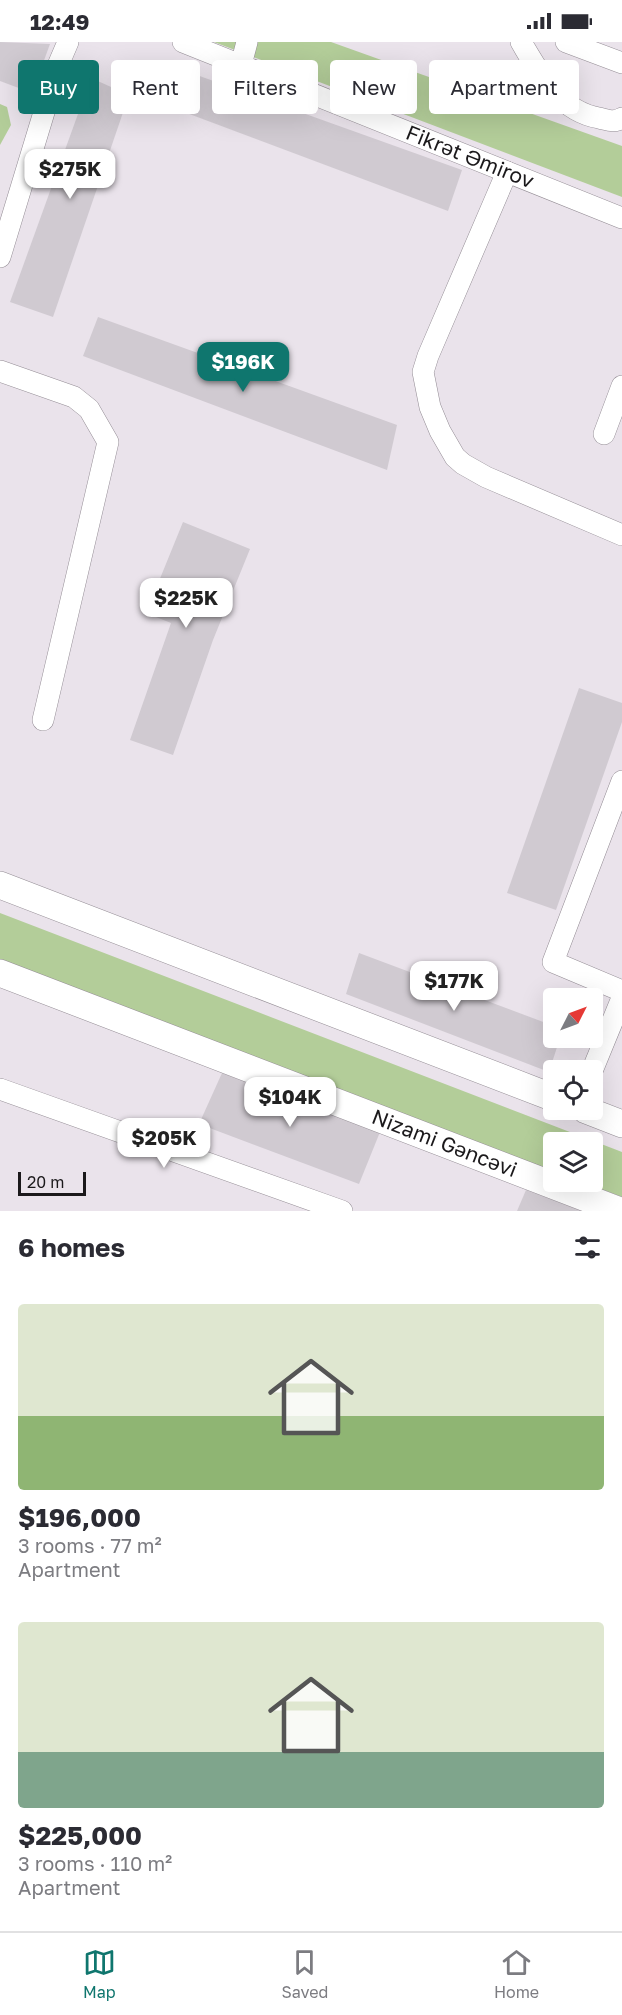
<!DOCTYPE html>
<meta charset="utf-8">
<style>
:root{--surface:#fff;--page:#f7f7f7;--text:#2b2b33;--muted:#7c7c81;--line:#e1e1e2;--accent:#0f766e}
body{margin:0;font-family:"Golos Text",sans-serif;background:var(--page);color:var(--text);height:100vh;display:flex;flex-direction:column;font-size:22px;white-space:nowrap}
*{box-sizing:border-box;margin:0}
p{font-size:20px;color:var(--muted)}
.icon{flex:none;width:33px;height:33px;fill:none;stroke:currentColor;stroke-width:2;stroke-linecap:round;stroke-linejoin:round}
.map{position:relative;height:1169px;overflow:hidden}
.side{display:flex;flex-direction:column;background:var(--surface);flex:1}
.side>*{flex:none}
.top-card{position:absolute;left:18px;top:18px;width:586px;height:54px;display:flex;gap:12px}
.needle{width:39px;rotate:48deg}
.fabs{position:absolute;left:543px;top:946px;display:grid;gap:12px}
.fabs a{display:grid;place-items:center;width:60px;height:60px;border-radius:6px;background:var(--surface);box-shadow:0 6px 24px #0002;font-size:30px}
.scale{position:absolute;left:18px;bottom:15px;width:68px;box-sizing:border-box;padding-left:6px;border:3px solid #1b191b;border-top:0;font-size:16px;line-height:21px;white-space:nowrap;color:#1b191b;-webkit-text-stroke:4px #eae3eb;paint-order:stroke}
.price{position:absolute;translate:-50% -51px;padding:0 14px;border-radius:12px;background:#fff;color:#222;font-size:20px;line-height:39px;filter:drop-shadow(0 2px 3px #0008)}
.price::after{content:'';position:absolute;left:50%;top:36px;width:18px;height:14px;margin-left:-9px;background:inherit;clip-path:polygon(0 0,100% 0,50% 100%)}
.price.selected{background:var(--accent);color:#fff}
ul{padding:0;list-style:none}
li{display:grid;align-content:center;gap:12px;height:318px;padding:0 18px}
li span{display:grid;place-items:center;height:186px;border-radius:6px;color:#555}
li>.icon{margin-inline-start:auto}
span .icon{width:108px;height:108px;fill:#fffc;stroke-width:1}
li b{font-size:26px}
h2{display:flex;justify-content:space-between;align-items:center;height:72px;padding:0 18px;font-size:26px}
.chip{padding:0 21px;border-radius:6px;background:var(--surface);box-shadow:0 6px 24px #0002;font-size:21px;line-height:54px}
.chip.selected{background:var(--accent);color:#fff}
.status{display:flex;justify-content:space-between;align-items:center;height:42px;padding:0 30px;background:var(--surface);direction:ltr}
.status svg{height:16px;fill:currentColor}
.tab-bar{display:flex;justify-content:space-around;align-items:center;height:84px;border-top:2px solid var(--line);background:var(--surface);font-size:16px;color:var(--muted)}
.tab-bar a{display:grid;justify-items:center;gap:3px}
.tab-bar .selected{color:var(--accent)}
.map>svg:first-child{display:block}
.green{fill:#b3cd99}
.building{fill:#d0cad1}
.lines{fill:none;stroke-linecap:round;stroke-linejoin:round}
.minor-casing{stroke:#948d95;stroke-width:22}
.major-casing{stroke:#948d95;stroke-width:28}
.minor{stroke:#fff;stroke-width:21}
.major{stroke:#fff;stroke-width:27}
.labels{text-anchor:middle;stroke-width:6;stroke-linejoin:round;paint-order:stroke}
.street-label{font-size:21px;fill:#1b191b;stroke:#eae3eb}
</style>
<div class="status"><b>12:49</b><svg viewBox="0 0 49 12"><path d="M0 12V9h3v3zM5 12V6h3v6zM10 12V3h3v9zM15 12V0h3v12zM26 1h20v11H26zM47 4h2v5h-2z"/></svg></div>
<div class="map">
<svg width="622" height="1169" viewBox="0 0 622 1169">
<rect width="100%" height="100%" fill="#eae3eb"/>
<g class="green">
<path d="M 214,0 L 331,0 L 622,104 L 622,155 Z"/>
<path d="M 0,62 L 7,65 L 11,83 L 0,103 Z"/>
<path d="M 0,871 L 622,1110 L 622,1155 L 582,1140 L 592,1140 L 592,1101 L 554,1101 L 553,1129 L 0,917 Z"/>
</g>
<g class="building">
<path d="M 0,0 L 50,2 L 32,51 L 0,39 Z"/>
<path d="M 155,18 L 462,128 L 448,169 L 144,55 Z"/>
<path d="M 91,36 L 129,53 L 53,275 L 10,260 Z"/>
<path d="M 98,275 L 397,383 L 387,428 L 83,314 Z"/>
<path d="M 183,480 L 250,507 L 213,598 L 173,713 L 130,698 L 171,581 L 146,571 Z"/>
<path d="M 579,646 L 622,661 L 622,680 L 556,868 L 507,851 Z"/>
<path d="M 359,911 L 554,984 L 554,996 L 560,996 L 549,1030 L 346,952 Z"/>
<path d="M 222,1031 L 380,1090 L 359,1142 L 199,1082 Z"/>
<path d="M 526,1148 L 582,1169 L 517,1169 Z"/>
</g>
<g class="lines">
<g class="minor-casing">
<g id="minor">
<path id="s1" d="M 183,0 L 622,176"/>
<path d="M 521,0 C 540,32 559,69 599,76 C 608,78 614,81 622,76"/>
<path d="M 566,0 L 622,21"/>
<path d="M 241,23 L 247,0"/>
<path d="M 507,130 L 428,314 L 423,330 L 430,365 L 440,389 L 455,415 L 463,422 L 486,435 L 622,493"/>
<path d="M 0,215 L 59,21 L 68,0"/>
<path d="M 0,329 L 74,355 L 89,367 L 108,400 L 43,678"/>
<path d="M 604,392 L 622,344"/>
<path d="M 622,739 L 553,920 L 622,949"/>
<path d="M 592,1029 L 622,956"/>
<path d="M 0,1047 L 342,1169"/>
</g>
</g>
<g class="major-casing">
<g id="major">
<path d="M 0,843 L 554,1056"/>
<path id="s2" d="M 0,931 L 620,1169"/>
<path d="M 586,1068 L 622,1082"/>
</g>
</g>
<use href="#minor" class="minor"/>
<use href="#major" class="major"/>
</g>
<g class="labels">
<g class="street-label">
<text dy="7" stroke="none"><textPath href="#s1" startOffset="309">Fikrət Əmirov</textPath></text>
<text dy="7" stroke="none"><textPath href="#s2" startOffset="476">Nizami Gəncəvi</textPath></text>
</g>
</g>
</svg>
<div class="fabs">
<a><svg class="needle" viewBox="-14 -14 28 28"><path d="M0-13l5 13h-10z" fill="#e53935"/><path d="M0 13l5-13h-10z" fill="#7c7c81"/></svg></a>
<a><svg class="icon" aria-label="locate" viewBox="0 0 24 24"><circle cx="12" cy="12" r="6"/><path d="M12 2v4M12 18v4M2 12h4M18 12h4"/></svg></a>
<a><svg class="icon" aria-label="layers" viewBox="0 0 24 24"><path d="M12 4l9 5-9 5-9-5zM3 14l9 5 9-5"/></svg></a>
</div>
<div class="scale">20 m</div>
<b class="price" style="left:70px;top:158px">$275K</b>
<b class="price selected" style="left:243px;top:351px">$196K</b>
<b class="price" style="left:186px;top:587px">$225K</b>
<b class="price" style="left:454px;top:970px">$177K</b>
<b class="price" style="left:290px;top:1086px">$104K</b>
<b class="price" style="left:164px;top:1127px">$205K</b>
<div class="top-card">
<a class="chip selected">Buy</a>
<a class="chip">Rent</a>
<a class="chip">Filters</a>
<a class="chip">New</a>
<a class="chip">Apartment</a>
</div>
</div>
<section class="side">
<h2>6 homes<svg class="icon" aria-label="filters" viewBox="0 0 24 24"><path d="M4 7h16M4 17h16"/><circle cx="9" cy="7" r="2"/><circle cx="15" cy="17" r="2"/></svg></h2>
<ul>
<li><span style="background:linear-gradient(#dfe7d0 60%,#8fb573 0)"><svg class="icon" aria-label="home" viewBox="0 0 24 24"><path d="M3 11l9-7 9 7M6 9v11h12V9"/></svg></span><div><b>$196,000</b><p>3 rooms · 77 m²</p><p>Apartment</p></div></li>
<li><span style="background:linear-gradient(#dfe7d0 70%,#7fa58c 0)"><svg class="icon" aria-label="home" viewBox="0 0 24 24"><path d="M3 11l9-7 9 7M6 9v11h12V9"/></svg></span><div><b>$225,000</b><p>3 rooms · 110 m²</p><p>Apartment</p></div></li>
</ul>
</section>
<nav class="tab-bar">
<a class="selected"><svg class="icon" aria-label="map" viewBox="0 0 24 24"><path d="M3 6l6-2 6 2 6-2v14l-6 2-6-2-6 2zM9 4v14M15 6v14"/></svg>Map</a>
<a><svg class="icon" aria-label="saved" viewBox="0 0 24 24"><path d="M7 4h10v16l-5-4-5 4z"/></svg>Saved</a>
<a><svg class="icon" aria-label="home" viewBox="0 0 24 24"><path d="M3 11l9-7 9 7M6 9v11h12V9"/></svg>Home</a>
</nav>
